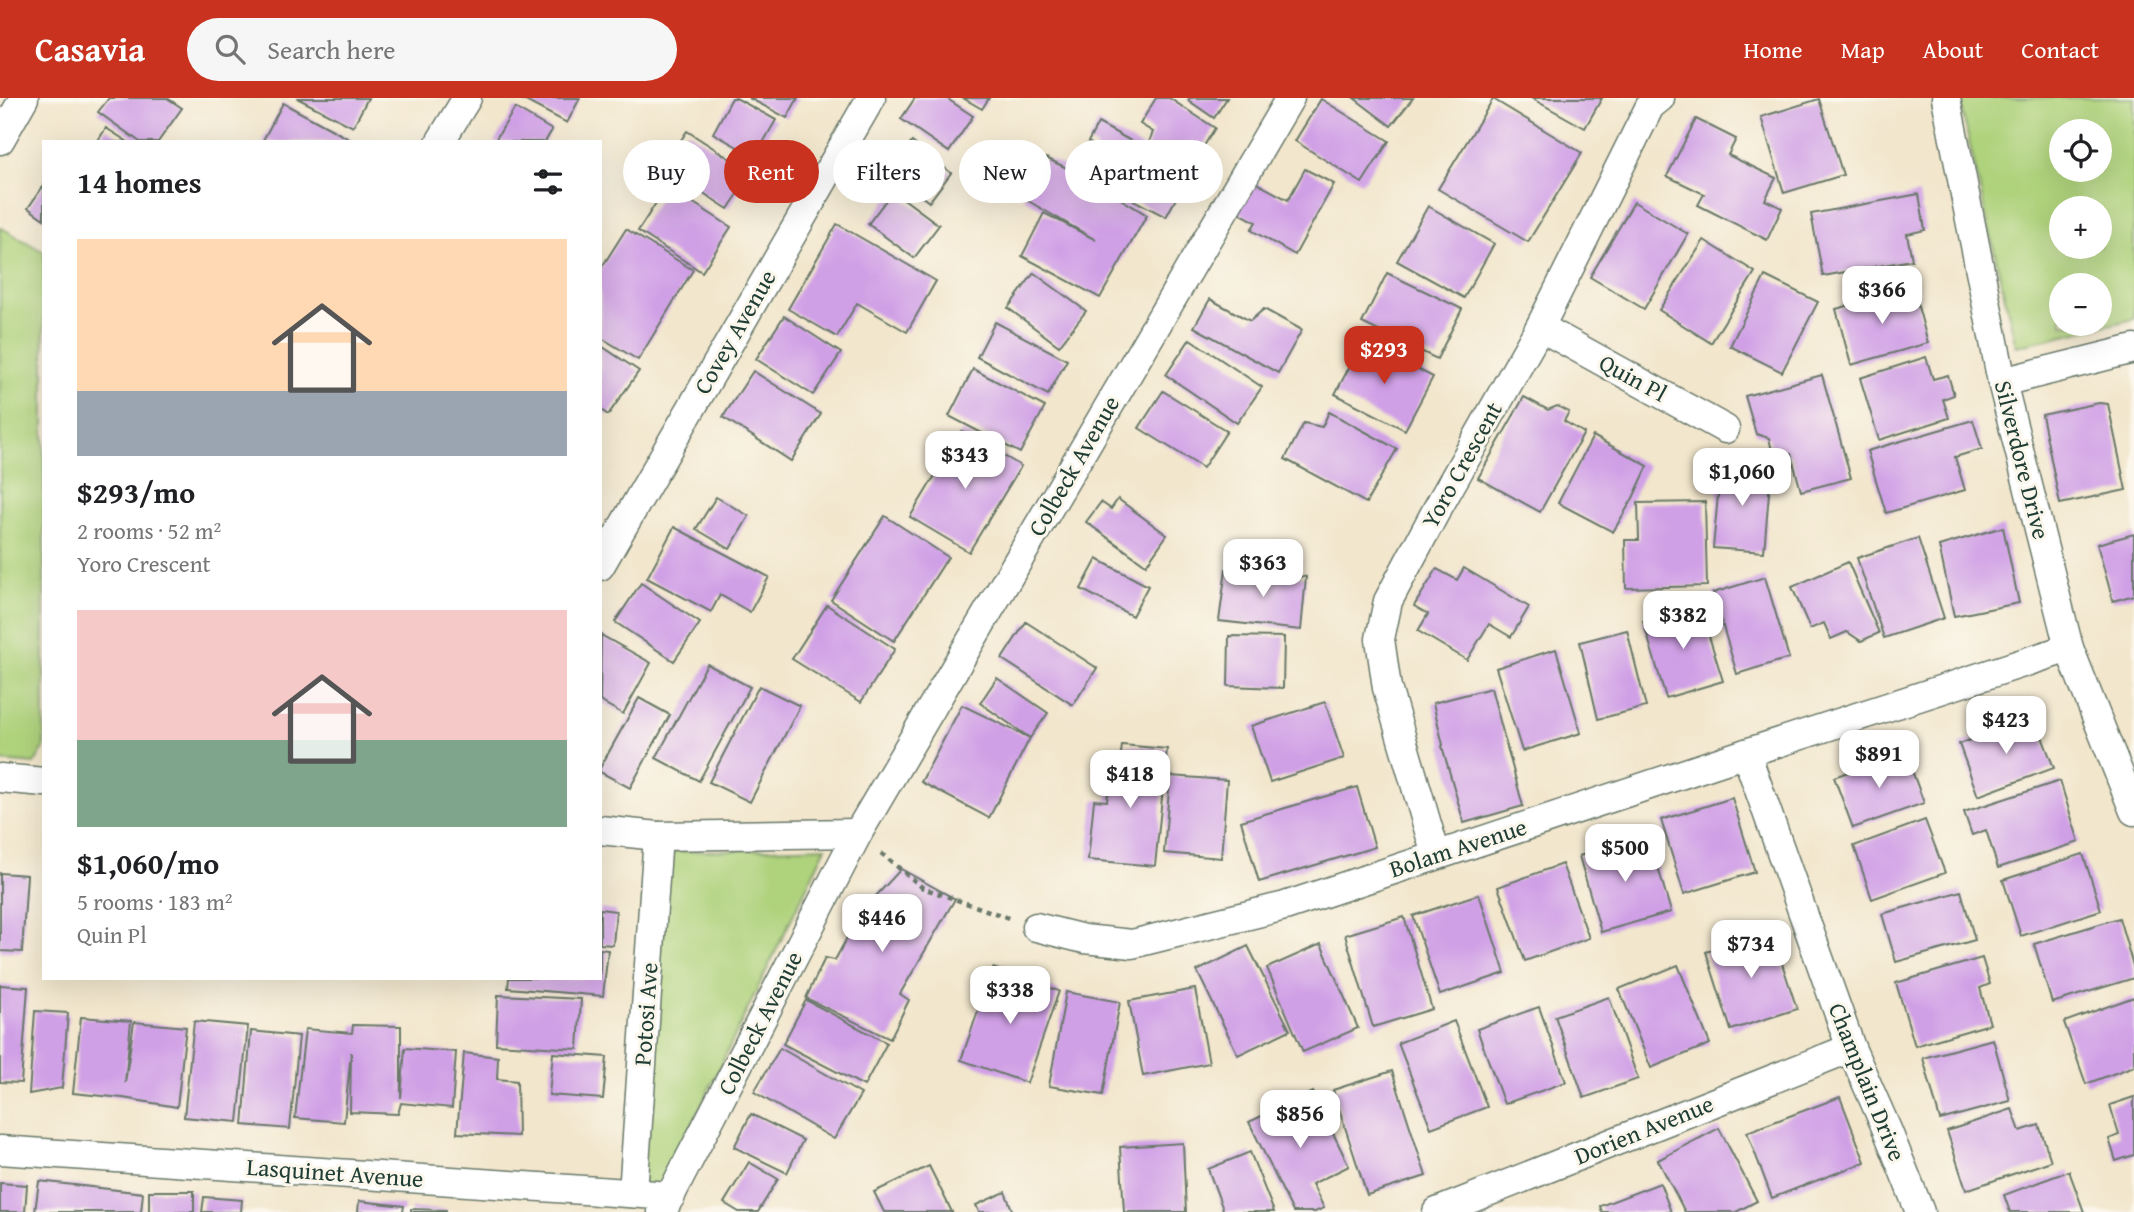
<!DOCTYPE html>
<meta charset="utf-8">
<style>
:root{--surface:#fff;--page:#f6f6f6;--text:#202124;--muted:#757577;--accent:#c8321e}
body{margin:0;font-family:"Gentium Book Plus",serif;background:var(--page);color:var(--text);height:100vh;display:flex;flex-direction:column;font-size:26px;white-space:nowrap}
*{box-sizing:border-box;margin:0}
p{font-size:23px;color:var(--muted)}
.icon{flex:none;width:38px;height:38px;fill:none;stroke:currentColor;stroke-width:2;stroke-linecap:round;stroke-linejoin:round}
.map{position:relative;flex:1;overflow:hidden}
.side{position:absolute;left:42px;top:42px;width:560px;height:840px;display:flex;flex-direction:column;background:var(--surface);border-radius:0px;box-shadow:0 7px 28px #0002}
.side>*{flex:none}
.hud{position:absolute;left:623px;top:42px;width:665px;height:63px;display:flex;gap:14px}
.tools{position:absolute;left:2049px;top:21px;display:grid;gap:14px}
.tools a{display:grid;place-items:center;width:63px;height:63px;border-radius:50%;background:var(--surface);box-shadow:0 7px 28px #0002;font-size:35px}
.price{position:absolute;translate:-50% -60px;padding:0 16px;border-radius:14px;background:#fff;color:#222;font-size:23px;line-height:46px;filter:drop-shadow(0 2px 4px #0008)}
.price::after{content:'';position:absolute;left:50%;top:42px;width:21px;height:16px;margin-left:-10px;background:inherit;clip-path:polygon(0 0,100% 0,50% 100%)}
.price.active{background:var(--accent);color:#fff}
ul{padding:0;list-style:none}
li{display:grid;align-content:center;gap:14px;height:371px;padding:0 35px}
li span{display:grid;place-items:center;height:217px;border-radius:0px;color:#555}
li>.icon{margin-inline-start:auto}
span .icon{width:126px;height:126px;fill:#fffc;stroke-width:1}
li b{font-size:30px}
h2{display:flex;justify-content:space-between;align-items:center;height:84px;padding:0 35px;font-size:30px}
.tag{padding:0 24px;border-radius:32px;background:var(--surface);box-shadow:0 7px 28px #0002;font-size:24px;line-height:63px}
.tag.active{background:var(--accent);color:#fff}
header{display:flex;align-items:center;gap:42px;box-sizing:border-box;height:98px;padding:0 35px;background:var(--accent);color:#fff}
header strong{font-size:33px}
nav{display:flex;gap:38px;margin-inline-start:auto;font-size:24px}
.search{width:490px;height:63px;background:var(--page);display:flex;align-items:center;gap:18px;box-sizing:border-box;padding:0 24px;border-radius:38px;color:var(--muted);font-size:26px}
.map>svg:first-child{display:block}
.green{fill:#afd27b;stroke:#678858;stroke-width:2;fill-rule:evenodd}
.building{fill:#d0a0e6}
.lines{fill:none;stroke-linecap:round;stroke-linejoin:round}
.street-casing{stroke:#697869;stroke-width:31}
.path{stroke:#697869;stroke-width:4.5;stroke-dasharray:5 5;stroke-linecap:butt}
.street{stroke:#fff;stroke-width:28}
.labels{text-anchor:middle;stroke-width:6;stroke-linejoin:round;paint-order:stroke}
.street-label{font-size:24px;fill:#1f3d34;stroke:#fbf7ec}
</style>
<header>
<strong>Casavia</strong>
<div class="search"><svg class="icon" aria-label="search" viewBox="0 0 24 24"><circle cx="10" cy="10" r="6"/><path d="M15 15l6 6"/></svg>Search here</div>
<nav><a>Home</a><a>Map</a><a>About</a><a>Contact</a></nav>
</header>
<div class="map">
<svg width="2134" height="1114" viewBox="0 0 2134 1114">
<rect width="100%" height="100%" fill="#fbf7ec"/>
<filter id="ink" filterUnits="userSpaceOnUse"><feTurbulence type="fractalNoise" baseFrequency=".0143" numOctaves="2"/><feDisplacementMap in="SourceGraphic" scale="14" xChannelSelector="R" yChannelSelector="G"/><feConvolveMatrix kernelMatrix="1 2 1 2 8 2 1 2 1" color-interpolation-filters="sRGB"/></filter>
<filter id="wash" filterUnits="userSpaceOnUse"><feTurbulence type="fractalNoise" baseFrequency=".00686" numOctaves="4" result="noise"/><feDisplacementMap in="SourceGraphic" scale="28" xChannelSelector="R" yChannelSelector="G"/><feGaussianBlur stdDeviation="1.57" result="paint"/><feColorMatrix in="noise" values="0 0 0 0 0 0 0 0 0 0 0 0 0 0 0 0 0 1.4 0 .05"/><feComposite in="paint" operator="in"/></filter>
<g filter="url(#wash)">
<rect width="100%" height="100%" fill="#f2e6cc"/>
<g class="green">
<path d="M 1959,0 L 2134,0 L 2134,221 L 2016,248 ZM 2062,33 L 2100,33 L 2100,72 L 2062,72 ZM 2062,110 L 2100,110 L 2100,149 L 2062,149 ZM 2062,187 L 2100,187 L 2100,226 L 2062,226 Z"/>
<path d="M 0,129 L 44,154 L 44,650 L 34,666 L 0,663 Z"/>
<path d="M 826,749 L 658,1097 L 634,1082 L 670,754 Z"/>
</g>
<g id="blocks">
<g class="building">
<path d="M 109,0 L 167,0 L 182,10 L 158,44 L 140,44 L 98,14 Z"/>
<path d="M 297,0 L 368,0 L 353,29 Z"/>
<path d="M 520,0 L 580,0 L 567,25 Z"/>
<path d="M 732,0 L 736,0 L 776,22 L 755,59 L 713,35 Z"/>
<path d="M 749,0 L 798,0 L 787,20 Z"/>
<path d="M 915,0 L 946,0 L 973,18 L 949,54 L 901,21 Z"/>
<path d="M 963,0 L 989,0 L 982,11 Z"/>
<path d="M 1156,0 L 1169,0 L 1215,30 L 1189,72 L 1147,49 L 1153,34 L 1140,26 Z"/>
<path d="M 1190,0 L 1227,0 L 1214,20 L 1188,2 Z"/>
<path d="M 1354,0 L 1413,0 L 1391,28 Z"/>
<path d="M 1531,0 L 1602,0 L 1585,30 Z"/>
<path d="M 1321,1 L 1389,43 L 1362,85 L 1295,43 Z"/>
<path d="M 1493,1 L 1582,55 L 1528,144 L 1438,91 Z"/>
<path d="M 1819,1 L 1843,77 L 1784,95 L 1761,19 Z"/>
<path d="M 283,5 L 351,42 L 350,44 L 262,44 Z"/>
<path d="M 515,10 L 552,32 L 545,44 L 494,44 Z"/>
<path d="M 1696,21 L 1736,41 L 1728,57 L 1776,80 L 1765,102 L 1782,110 L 1767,142 L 1698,107 L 1704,96 L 1667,78 Z"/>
<path d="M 1098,25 L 1190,75 L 1166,119 L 1083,76 L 1097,49 L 1088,44 Z"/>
<path d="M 106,30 L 128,44 L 97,44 Z"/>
<path d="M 687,33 L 752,75 L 728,111 L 663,69 Z"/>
<path d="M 912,44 L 951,75 L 929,104 L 890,74 Z"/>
<path d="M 1046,60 L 1083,78 L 1147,117 L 1100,200 L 1022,158 L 1044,115 L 1096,142 L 1023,100 Z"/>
<path d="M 1305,71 L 1334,86 L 1295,157 L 1251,132 L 1256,124 L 1236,113 L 1253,83 L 1288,102 Z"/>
<path d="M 44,87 L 44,121 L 28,110 Z"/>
<path d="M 667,88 L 731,129 L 702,174 L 638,133 Z"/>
<path d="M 893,93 L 939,127 L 914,160 L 868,126 Z"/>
<path d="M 1919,96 L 1925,132 L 1907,136 L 1912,162 L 1823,178 L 1811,116 Z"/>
<path d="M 1634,104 L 1688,136 L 1644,211 L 1590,179 Z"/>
<path d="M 1428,108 L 1494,146 L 1464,200 L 1397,163 Z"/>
<path d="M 837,126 L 936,183 L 907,234 L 857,205 L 837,239 L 788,211 Z"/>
<path d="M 626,131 L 693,172 L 638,262 L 600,239 L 600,172 Z"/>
<path d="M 1704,142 L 1755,174 L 1711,245 L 1659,212 Z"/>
<path d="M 1034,175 L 1086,213 L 1059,248 L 1008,210 Z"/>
<path d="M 1387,175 L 1462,211 L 1437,261 L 1362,225 Z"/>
<path d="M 1765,178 L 1818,204 L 1782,274 L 1730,248 Z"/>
<path d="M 1913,190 L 1928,245 L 1851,267 L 1836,211 Z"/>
<path d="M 1210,201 L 1250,223 L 1264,211 L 1302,232 L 1278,275 L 1194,229 Z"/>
<path d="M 784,218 L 841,255 L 813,297 L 756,261 Z"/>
<path d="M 995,224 L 1067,262 L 1048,297 L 977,259 Z"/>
<path d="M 1190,241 L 1262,289 L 1237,325 L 1166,277 Z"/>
<path d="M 1363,243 L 1433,279 L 1405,332 L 1335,296 Z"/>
<path d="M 600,247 L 639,273 L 608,317 L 600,311 Z"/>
<path d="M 1926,259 L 1933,281 L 1948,277 L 1954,297 L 1943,301 L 1949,320 L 1879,342 L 1860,280 Z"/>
<path d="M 973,271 L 1045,309 L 1020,355 L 949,318 Z"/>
<path d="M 753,273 L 821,316 L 791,363 L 723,319 Z"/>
<path d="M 1822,277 L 1851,380 L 1801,393 L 1791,356 L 1774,361 L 1769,340 L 1756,336 L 1745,298 Z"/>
<path d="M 1163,293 L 1227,333 L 1203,370 L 1139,330 Z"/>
<path d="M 1524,299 L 1548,312 L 1557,308 L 1569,314 L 1564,323 L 1584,335 L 1540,414 L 1478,380 Z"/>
<path d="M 2099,305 L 2108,306 L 2126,392 L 2060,406 L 2042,317 Z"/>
<path d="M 1329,314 L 1397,351 L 1366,405 L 1285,361 L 1304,325 L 1322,329 Z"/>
<path d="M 1973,322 L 1982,351 L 1955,359 L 1965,392 L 1886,415 L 1867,353 Z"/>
<path d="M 962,333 L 1021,368 L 969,454 L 910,419 Z"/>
<path d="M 1593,338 L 1648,368 L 1633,400 L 1613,434 L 1558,405 Z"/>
<path d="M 1721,366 L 1771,371 L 1764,454 L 1713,450 Z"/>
<path d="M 716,399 L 749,418 L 730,451 L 696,431 Z"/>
<path d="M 1118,401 L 1167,437 L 1146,467 L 1086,424 L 1101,404 L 1111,411 Z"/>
<path d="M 1705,404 L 1707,488 L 1626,490 L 1625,442 L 1639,442 L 1638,405 Z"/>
<path d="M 885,418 L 948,459 L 894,543 L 831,502 Z"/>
<path d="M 674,429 L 769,479 L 750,514 L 720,497 L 711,514 L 647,480 Z"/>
<path d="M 2003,429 L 2019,505 L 1954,518 L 1939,448 Z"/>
<path d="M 2134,436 L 2134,497 L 2113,503 L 2097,446 Z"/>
<path d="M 1918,440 L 1944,520 L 1884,540 L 1857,460 Z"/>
<path d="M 1097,461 L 1148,488 L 1132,518 L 1081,491 Z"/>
<path d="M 1848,464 L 1879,535 L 1861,543 L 1847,534 L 1831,541 L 1824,525 L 1810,531 L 1792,489 Z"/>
<path d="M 1464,470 L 1529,509 L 1511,539 L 1489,526 L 1467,562 L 1418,533 L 1428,516 L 1414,508 L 1437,471 L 1457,482 Z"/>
<path d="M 1226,471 L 1306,479 L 1301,532 L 1219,523 Z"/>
<path d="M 1765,479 L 1789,560 L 1737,576 L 1713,495 Z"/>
<path d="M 641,485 L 700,525 L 674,563 L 615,524 Z"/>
<path d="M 1699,506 L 1723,583 L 1666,600 L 1643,523 Z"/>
<path d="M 827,507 L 895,551 L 861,604 L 792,561 Z"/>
<path d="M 1026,524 L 1097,570 L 1073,607 L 1002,561 Z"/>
<path d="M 1627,532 L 1646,609 L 1598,621 L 1580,544 Z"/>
<path d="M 601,537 L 651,565 L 623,616 L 600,603 Z"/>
<path d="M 1229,538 L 1284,539 L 1283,590 L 1228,588 Z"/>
<path d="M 1556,551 L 1581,635 L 1522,653 L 1496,570 Z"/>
<path d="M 707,566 L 750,589 L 699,683 L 656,660 Z"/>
<path d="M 997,580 L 1048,615 L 1030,640 L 989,720 L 921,684 L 962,607 L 1030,640 L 980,605 Z"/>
<path d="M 759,588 L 800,608 L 750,704 L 709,684 Z"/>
<path d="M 1491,590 L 1523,708 L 1464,725 L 1442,648 L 1443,647 L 1433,605 Z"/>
<path d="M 639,600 L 670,617 L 630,690 L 600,674 L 600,670 Z"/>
<path d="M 1325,604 L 1344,660 L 1270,684 L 1251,628 Z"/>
<path d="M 2034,618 L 2054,670 L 1978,698 L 1959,646 Z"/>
<path d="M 1122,647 L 1167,651 L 1155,768 L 1088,762 L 1094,702 L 1107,703 L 1111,672 L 1119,673 Z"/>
<path d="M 1905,654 L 1924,705 L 1853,730 L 1834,679 Z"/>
<path d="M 1170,678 L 1227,682 L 1221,760 L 1164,755 Z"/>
<path d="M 2060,683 L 2079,744 L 1998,770 L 1986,732 L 1972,737 L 1964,714 Z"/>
<path d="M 1357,689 L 1375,749 L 1259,784 L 1241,723 Z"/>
<path d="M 1732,700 L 1755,774 L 1684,796 L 1661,722 Z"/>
<path d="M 1925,722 L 1945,775 L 1872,801 L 1854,748 Z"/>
<path d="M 1649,738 L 1671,814 L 1601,834 L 1579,758 Z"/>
<path d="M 2083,756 L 2101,812 L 2021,838 L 2003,782 Z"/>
<path d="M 1562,766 L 1589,840 L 1525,863 L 1498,789 Z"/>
<path d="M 901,771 L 955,801 L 900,896 L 909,902 L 890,941 L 806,900 L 825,860 L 835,862 L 861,814 Z"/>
<path d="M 0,775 L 27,777 L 22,854 L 0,853 Z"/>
<path d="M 1961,793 L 1975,842 L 1896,864 L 1882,816 Z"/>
<path d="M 1479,796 L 1505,875 L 1440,897 L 1413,818 Z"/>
<path d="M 600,811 L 616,813 L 613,847 L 600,846 Z"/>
<path d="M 1404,819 L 1432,911 L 1373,929 L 1345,837 Z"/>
<path d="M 2119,820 L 2134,871 L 2134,880 L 2052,905 L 2034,846 Z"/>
<path d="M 1771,832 L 1797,911 L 1731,932 L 1706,854 Z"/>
<path d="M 1321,846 L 1358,930 L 1303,954 L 1267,870 Z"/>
<path d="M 1248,848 L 1290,932 L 1238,957 L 1197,873 Z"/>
<path d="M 600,851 L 608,852 L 603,898 L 508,890 L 509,880 L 600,880 Z"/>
<path d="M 1982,860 L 1990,886 L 1980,890 L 1990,926 L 1915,948 L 1896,885 Z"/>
<path d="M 1678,867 L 1710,946 L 1651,970 L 1619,891 Z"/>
<path d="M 993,870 L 1059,893 L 1027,985 L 961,962 Z"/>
<path d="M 0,887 L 28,889 L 21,985 L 0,984 Z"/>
<path d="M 1195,891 L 1209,965 L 1143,978 L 1129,903 Z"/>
<path d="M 1066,894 L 1120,904 L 1103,997 L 1049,988 Z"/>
<path d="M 498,897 L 581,901 L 578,951 L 496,946 Z"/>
<path d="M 1609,899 L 1638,981 L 1584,1000 L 1555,918 Z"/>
<path d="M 2134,899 L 2134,968 L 2086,986 L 2064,924 Z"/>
<path d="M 806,902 L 887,945 L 864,988 L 783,946 Z"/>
<path d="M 1539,909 L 1566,984 L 1504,1006 L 1477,931 Z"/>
<path d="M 35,913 L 68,915 L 62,990 L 29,996 Z"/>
<path d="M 81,919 L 131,923 L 125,985 L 134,924 L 186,929 L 177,1009 L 123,1000 L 73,995 Z"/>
<path d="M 194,923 L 248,928 L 238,1024 L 184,1019 Z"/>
<path d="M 1454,923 L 1487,1009 L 1431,1030 L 1398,945 Z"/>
<path d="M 353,927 L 401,928 L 401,1000 L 405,950 L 456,954 L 452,1010 L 401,1005 L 398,1016 L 350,1014 L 351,954 L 344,1024 L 295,1020 L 305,931 L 352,935 Z"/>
<path d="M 251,933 L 299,938 L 290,1031 L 243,1027 Z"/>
<path d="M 1993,941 L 2010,1003 L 1940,1022 L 1923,960 Z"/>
<path d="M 780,950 L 861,996 L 834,1041 L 754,994 Z"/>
<path d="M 464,955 L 498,959 L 497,981 L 517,983 L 518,1038 L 457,1035 Z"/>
<path d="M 553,955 L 607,959 L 603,1001 L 549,997 Z"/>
<path d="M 1392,973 L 1426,1078 L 1367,1097 L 1333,992 Z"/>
<path d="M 1313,994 L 1349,1068 L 1312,1086 L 1324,1110 L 1315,1114 L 1293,1114 L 1249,1024 Z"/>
<path d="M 1840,999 L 1865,1064 L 1772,1100 L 1747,1034 Z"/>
<path d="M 2134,999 L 2134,1057 L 2116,1063 L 2109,1041 L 2119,1037 L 2110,1007 Z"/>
<path d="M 2012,1011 L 2020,1033 L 2039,1027 L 2051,1063 L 1966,1092 L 1947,1033 Z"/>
<path d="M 751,1016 L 803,1042 L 787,1075 L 734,1049 Z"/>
<path d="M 1719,1030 L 1757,1103 L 1736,1114 L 1685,1114 L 1658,1062 Z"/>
<path d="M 1183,1045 L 1186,1114 L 1124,1114 L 1120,1049 Z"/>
<path d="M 1250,1054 L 1274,1114 L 1224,1114 L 1208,1071 Z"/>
<path d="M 749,1064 L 778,1081 L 758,1114 L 739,1114 L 724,1105 Z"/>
<path d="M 929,1068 L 952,1114 L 884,1114 L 874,1094 Z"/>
<path d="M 2069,1073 L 2084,1114 L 2010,1114 L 2004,1097 Z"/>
<path d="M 39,1083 L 143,1095 L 141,1114 L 35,1114 Z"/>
<path d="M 0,1085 L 27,1087 L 25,1114 L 0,1114 Z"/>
<path d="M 1660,1085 L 1671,1114 L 1602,1114 L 1600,1108 Z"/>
<rect x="149" y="1093" width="45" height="21"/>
<path d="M 1005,1094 L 1013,1114 L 979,1114 L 976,1107 Z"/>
<path d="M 204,1099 L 242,1102 L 241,1114 L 202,1114 Z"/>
<path d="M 359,1103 L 404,1108 L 403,1114 L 358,1114 Z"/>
<path d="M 411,1111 L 446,1112 L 446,1114 L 411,1114 Z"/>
</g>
</g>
</g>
<g filter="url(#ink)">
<use href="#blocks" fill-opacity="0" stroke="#697869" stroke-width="2"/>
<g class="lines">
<g class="street-casing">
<g id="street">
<path d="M 1946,0 L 2002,284 L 2069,550 L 2134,713"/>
<path d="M 0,42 L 24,0"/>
<path d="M 440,44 L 467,0"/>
<path d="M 1540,229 L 1725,331"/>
<path d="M 2002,284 L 2134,251"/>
<path d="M 600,468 L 871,0"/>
<path d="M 1746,655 L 1851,950 L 1888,1034 L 1920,1114"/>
<path d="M 0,680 L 44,684"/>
<path d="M 600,732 L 658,738 L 858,735"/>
<path d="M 1436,757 L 1387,590 L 1380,541 L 1388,503 L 1436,413 L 1540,229 L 1650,8 L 1660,0"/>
<path d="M 1036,829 L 1084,841 L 1132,846 L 1285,808 L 1746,655 L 2069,550"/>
<path d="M 0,1052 L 671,1098"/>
<path d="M 633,1095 L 658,738"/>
<path d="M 662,1114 L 858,735 L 1290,0"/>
<path d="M 1437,1114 L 1851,950"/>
</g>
</g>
<path class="path" d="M 881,755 L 923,790 L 1009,820"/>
<use href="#street" class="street"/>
</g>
</g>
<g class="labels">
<g class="street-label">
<text transform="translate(735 234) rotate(-60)" y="8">Covey Avenue</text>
<text transform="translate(1633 280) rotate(29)" y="8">Quin Pl</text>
<text transform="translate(2022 362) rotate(76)" y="8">Silverdore Drive</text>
<text transform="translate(1462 367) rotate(-61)" y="8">Yoro Crescent</text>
<text transform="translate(1074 368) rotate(-60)" y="8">Colbeck Avenue</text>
<text transform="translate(1458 750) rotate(-18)" y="8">Bolam Avenue</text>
<text transform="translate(646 916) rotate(-86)" y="8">Potosi Ave</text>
<text transform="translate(760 925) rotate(-63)" y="8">Colbeck Avenue</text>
<text transform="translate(1867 984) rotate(68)" y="8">Champlain Drive</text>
<text transform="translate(1644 1032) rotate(-22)" y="8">Dorien Avenue</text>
<text transform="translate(335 1075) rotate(4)" y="8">Lasquinet Avenue</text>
</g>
</g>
</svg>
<div class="tools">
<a><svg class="icon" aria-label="locate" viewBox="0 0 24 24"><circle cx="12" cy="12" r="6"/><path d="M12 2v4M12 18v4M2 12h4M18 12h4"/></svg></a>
<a>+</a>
<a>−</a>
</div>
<b class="price" style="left:1882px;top:228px">$366</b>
<b class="price active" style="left:1384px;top:288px">$293</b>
<b class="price" style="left:965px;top:393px">$343</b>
<b class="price" style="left:1742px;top:410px">$1,060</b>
<b class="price" style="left:1263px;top:501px">$363</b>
<b class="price" style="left:1683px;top:553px">$382</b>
<b class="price" style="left:2006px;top:658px">$423</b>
<b class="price" style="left:1879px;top:692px">$891</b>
<b class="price" style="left:1130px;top:712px">$418</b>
<b class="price" style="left:1625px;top:786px">$500</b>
<b class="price" style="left:882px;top:856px">$446</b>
<b class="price" style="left:1751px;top:882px">$734</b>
<b class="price" style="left:1010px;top:928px">$338</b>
<b class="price" style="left:1300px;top:1052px">$856</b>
<div class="hud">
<a class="tag">Buy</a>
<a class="tag active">Rent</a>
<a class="tag">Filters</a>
<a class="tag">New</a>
<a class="tag">Apartment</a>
</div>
<section class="side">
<h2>14 homes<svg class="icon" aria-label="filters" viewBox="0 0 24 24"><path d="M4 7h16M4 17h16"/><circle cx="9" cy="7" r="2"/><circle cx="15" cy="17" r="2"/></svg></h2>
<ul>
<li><span style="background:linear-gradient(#ffd9b3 70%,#9aa5b1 0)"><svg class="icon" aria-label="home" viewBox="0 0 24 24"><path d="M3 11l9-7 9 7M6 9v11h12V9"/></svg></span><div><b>$293/mo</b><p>2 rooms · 52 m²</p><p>Yoro Crescent</p></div></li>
<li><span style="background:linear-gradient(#f6c9c9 60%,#7fa58c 0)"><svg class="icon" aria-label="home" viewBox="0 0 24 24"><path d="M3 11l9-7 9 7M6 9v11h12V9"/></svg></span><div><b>$1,060/mo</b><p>5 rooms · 183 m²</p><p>Quin Pl</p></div></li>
</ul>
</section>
</div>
